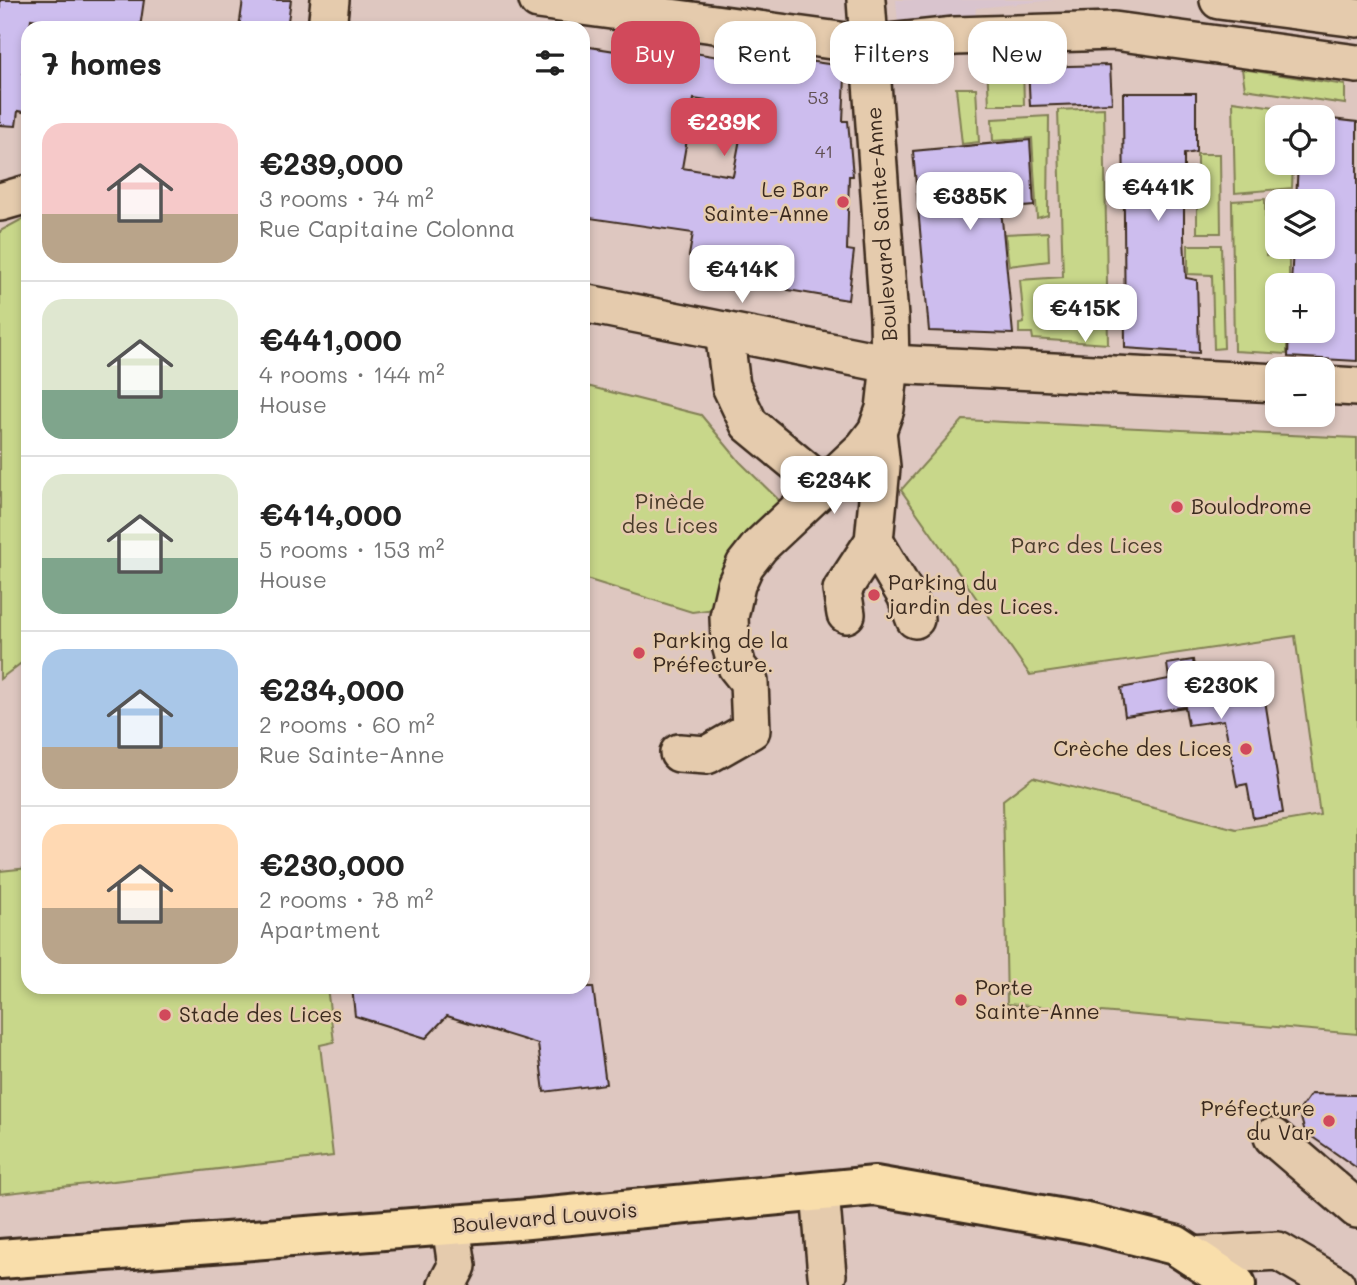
<!DOCTYPE html>
<meta charset="utf-8">
<style>
:root{--surface:#fff;--page:#f6f6f6;--text:#222;--muted:#767676;--line:#e0e0e0;--accent:#d1495b}
body{margin:0;font-family:Mali,sans-serif;background:var(--page);color:var(--text);height:100vh;display:flex;flex-direction:column;font-size:26px;white-space:nowrap}
*{box-sizing:border-box;margin:0}
p{font-size:23px;color:var(--muted)}
.icon{flex:none;width:38px;height:38px;fill:none;stroke:currentColor;stroke-width:2;stroke-linecap:round;stroke-linejoin:round}
.map{position:relative;flex:1;overflow:hidden}
.details{position:absolute;left:21px;top:21px;width:569px;height:973px;display:flex;flex-direction:column;background:var(--surface);border-radius:21px;box-shadow:0 4px 10px #0003}
.details>*{flex:none}
.banner{position:absolute;left:611px;top:21px;width:640px;height:63px;display:flex;gap:14px}
.controls{position:absolute;left:1265px;top:105px;display:grid;gap:14px}
.controls a{display:grid;place-items:center;width:70px;height:70px;border-radius:14px;background:var(--surface);box-shadow:0 4px 10px #0003;font-size:35px}
.price{position:absolute;translate:-50% -60px;padding:0 16px;border-radius:14px;background:#fff;color:#222;font-size:23px;line-height:46px;filter:drop-shadow(0 2px 4px #0008)}
.price::after{content:'';position:absolute;left:50%;top:42px;width:21px;height:16px;margin-left:-10px;background:inherit;clip-path:polygon(0 0,100% 0,50% 100%)}
.price.active{background:var(--accent);color:#fff}
ul{padding:0;list-style:none}
li{display:flex;align-items:center;gap:21px;height:175px;padding:0 21px}
li+li{border-top:2px solid var(--line)}
li span{display:grid;place-items:center;flex:none;width:196px;height:140px;border-radius:21px;color:#555}
li>.icon{margin-inline-start:auto}
span .icon{width:84px;height:84px;fill:#fffc;stroke-width:1}
li b{font-size:30px}
h2{display:flex;justify-content:space-between;align-items:center;height:84px;padding:0 21px;font-size:30px}
.chip{padding:0 24px;border-radius:21px;background:var(--surface);box-shadow:0 4px 10px #0003;font-size:24px;line-height:63px}
.chip.active{background:var(--accent);color:#fff}
.map>svg:first-child{display:block}
.built{fill:#d9c4ce}
.green{fill:#c8d78a;stroke:#828054;stroke-width:2}
.building{fill:#cdbdee;stroke:#3b2a1e;stroke-width:2;fill-rule:evenodd}
.lines{fill:none;stroke-linecap:round;stroke-linejoin:round}
.minor-casing{stroke:#3b2a1e;stroke-width:42}
.major-casing{stroke:#3b2a1e;stroke-width:44}
.minor{stroke:#e5cbad;stroke-width:37}
.major{stroke:#f9deab;stroke-width:38}
.poi-dot{fill:#d1495b;stroke:#e5cbad;stroke-width:2.5}
.labels{text-anchor:middle;stroke-width:5;stroke-linejoin:round;paint-order:stroke}
.number-label{font-size:18px;fill:#604f52}
.poi-label{font-size:21px;fill:#3b2a1e;stroke:#e5cbad;text-anchor:start}
.street-label{font-size:21px;fill:#3b2a1e;stroke:#e5cbad}
.park-label{font-size:21px;fill:#493b29;stroke:#e5cbad}
</style>
<div class="map">
<svg width="1357" height="1285" viewBox="0 0 1357 1285">
<rect width="100%" height="100%" fill="#dec7c0"/>
<filter id="ink" filterUnits="userSpaceOnUse"><feTurbulence type="fractalNoise" baseFrequency=".0143" numOctaves="2"/><feDisplacementMap in="SourceGraphic" scale="14" xChannelSelector="R" yChannelSelector="G"/><feConvolveMatrix kernelMatrix="1 2 1 2 8 2 1 2 1" color-interpolation-filters="sRGB"/></filter>
<g filter="url(#ink)">
<path class="built" d="M 896,0 L 1055,0 L 976,8 L 973,28 L 899,35 Z"/>
<g class="green">
<path d="M 1018,61 L 1023,65 L 1024,105 L 989,105 L 987,63 Z"/>
<path d="M 1242,69 L 1345,85 L 1345,104 L 1245,89 Z"/>
<path d="M 956,88 L 976,88 L 979,142 L 962,144 Z"/>
<path d="M 1233,101 L 1295,110 L 1294,117 L 1278,117 L 1278,163 L 1293,163 L 1292,188 L 1235,193 Z"/>
<path d="M 1104,108 L 1108,344 L 1033,339 L 1032,333 L 1019,333 L 1019,324 L 1024,323 L 1020,280 L 1063,277 L 1058,110 Z"/>
<path d="M 1049,116 L 1048,215 L 1037,218 L 1032,138 L 993,141 L 992,119 Z"/>
<path d="M 1197,154 L 1220,154 L 1221,233 L 1197,233 Z"/>
<path d="M 1293,197 L 1292,201 L 1278,201 L 1278,247 L 1290,247 L 1290,252 L 1270,250 L 1272,199 Z"/>
<path d="M 1265,199 L 1266,255 L 1289,258 L 1289,285 L 1278,285 L 1278,331 L 1287,331 L 1287,354 L 1234,351 L 1232,201 Z"/>
<path d="M 28,216 L 28,658 L 0,679 L 0,231 Z"/>
<path d="M 1048,232 L 1049,261 L 1009,266 L 1005,234 Z"/>
<path d="M 1188,245 L 1221,245 L 1224,348 L 1214,349 L 1212,275 L 1188,274 Z"/>
<path d="M 583,385 L 701,415 L 740,462 L 792,513 L 730,607 L 692,612 L 583,578 Z"/>
<path d="M 963,420 L 1357,438 L 1357,1034 L 1007,1004 L 1003,800 L 1033,777 L 1236,829 L 1320,815 L 1295,636 L 1030,675 L 901,490 Z"/>
<path d="M 28,868 L 28,987 L 327,987 L 334,1042 L 320,1045 L 333,1156 L 0,1194 L 0,871 Z"/>
</g>
<g class="building">
<path d="M 0,0 L 144,0 L 140,28 L 88,28 L 31,19 L 23,73 L 28,74 L 28,113 L 18,111 L 16,126 L 0,125 Z"/>
<path d="M 243,0 L 291,0 L 287,28 L 239,28 Z"/>
<path d="M 629,42 L 754,63 L 759,54 L 835,65 L 845,76 L 843,121 L 848,121 L 853,176 L 849,176 L 847,250 L 854,251 L 848,300 L 788,290 L 790,277 L 735,270 L 736,262 L 689,256 L 693,233 L 583,217 L 583,46 L 628,53 ZM 694,99 L 746,107 L 733,176 L 682,168 Z"/>
<path d="M 1110,65 L 1112,103 L 1030,106 L 1028,67 Z"/>
<path d="M 1123,93 L 1196,93 L 1196,152 L 1184,154 L 1184,237 L 1186,278 L 1197,280 L 1199,353 L 1125,348 Z"/>
<path d="M 1323,118 L 1357,122 L 1357,361 L 1288,357 L 1289,331 L 1323,331 L 1323,285 L 1291,285 L 1293,247 L 1323,247 L 1323,201 L 1296,201 L 1298,163 L 1323,163 Z"/>
<path d="M 1030,140 L 1034,206 L 1001,209 L 1013,334 L 929,331 L 913,151 Z"/>
<path d="M 1193,660 L 1195,675 L 1253,665 L 1259,695 L 1264,694 L 1283,813 L 1253,818 L 1247,784 L 1237,786 L 1224,720 L 1188,725 L 1185,707 L 1125,716 L 1121,688 L 1169,679 L 1167,664 Z"/>
<path d="M 352,987 L 593,987 L 606,1084 L 544,1092 L 538,1044 L 447,1016 L 426,1038 L 355,1016 Z"/>
<path d="M 1311,1094 L 1357,1095 L 1357,1168 L 1305,1132 L 1299,1111 Z"/>
</g>
<g class="lines">
<g class="minor-casing">
<g id="minor">
<path d="M 538,0 L 869,45 L 955,36 L 1114,31 L 1357,64"/>
<path d="M 1219,0 L 1357,18"/>
<path d="M 327,28 L 330,0"/>
<path d="M 0,202 L 28,194"/>
<path d="M 583,303 L 890,364 L 1278,383"/>
<path d="M 724,331 L 731,386 L 749,424 L 824,486"/>
<path d="M 1323,385 L 1357,387"/>
<path d="M 874,541 L 906,595 L 915,619"/>
<path d="M 846,614 L 842,590 L 874,541 L 881,467 L 877,431"/>
<path d="M 679,753 L 707,755 L 751,730 L 749,682 L 737,667 L 730,641 L 729,617 L 736,585 L 745,565 L 760,546 L 864,448 L 877,431 L 885,409 L 890,364 L 889,318 L 866,0"/>
<path d="M 1273,1137 L 1357,1209"/>
<path d="M 820,1192 L 827,1275"/>
<path d="M 1191,1256 L 1278,1251 L 1336,1285"/>
<path d="M 447,1285 L 457,1266 L 451,1226"/>
</g>
</g>
<g class="major-casing">
<path id="major" d="M 0,1259 L 518,1220 L 875,1186 L 1087,1223 L 1175,1245 L 1236,1285"/>
</g>
<use href="#minor" class="minor"/>
<use href="#major" class="major"/>
</g>
</g>
<g class="poi-dot">
<circle cx="843" cy="202" r="7"/>
<circle cx="1177" cy="507" r="7"/>
<circle cx="874" cy="595" r="7"/>
<circle cx="639" cy="653" r="7"/>
<circle cx="1246" cy="749" r="7"/>
<circle cx="961" cy="1000" r="7"/>
<circle cx="165" cy="1015" r="7"/>
<circle cx="1329" cy="1121" r="7"/>
</g>
<g class="labels">
<g class="number-label">
<text x="818" y="104">53</text>
<text x="824" y="158">41</text>
</g>
<g class="poi-label">
<text x="829" y="197" text-anchor="end">Le Bar<tspan x="829" dy="24">Sainte-Anne</tspan></text>
<text x="1191" y="514">Boulodrome</text>
<text x="888" y="590">Parking du<tspan x="888" dy="24">jardin des Lices.</tspan></text>
<text x="653" y="648">Parking de la<tspan x="653" dy="24">Préfecture.</tspan></text>
<text x="1232" y="756" text-anchor="end">Crèche des Lices</text>
<text x="975" y="995">Porte<tspan x="975" dy="24">Sainte-Anne</tspan></text>
<text x="179" y="1022">Stade des Lices</text>
<text x="1315" y="1116" text-anchor="end">Préfecture<tspan x="1315" dy="24">du Var</tspan></text>
</g>
<g class="street-label">
<text transform="translate(882 224) rotate(-94)" y="7">Boulevard Sainte-Anne</text>
<text transform="translate(545 1218) rotate(-5)" y="7">Boulevard Louvois</text>
</g>
<g class="park-label">
<text x="670" y="509">Pinède<tspan x="670" dy="24">des Lices</tspan></text>
<text x="1087" y="553">Parc des Lices</text>
</g>
</g>
</svg>
<div class="controls">
<a><svg class="icon" aria-label="locate" viewBox="0 0 24 24"><circle cx="12" cy="12" r="6"/><path d="M12 2v4M12 18v4M2 12h4M18 12h4"/></svg></a>
<a><svg class="icon" aria-label="layers" viewBox="0 0 24 24"><path d="M12 4l9 5-9 5-9-5zM3 14l9 5 9-5"/></svg></a>
<a>+</a>
<a>−</a>
</div>
<b class="price active" style="left:724px;top:158px">€239K</b>
<b class="price" style="left:1158px;top:223px">€441K</b>
<b class="price" style="left:970px;top:232px">€385K</b>
<b class="price" style="left:742px;top:305px">€414K</b>
<b class="price" style="left:1085px;top:344px">€415K</b>
<b class="price" style="left:834px;top:516px">€234K</b>
<b class="price" style="left:1221px;top:721px">€230K</b>
<div class="banner">
<a class="chip active">Buy</a>
<a class="chip">Rent</a>
<a class="chip">Filters</a>
<a class="chip">New</a>
</div>
<section class="details">
<h2>7 homes<svg class="icon" aria-label="filters" viewBox="0 0 24 24"><path d="M4 7h16M4 17h16"/><circle cx="9" cy="7" r="2"/><circle cx="15" cy="17" r="2"/></svg></h2>
<ul>
<li><span style="background:linear-gradient(#f6c9c9 65%,#b9a48a 0)"><svg class="icon" aria-label="home" viewBox="0 0 24 24"><path d="M3 11l9-7 9 7M6 9v11h12V9"/></svg></span><div><b>€239,000</b><p>3 rooms · 74 m²</p><p>Rue Capitaine Colonna</p></div></li>
<li><span style="background:linear-gradient(#dfe7d0 65%,#7fa58c 0)"><svg class="icon" aria-label="home" viewBox="0 0 24 24"><path d="M3 11l9-7 9 7M6 9v11h12V9"/></svg></span><div><b>€441,000</b><p>4 rooms · 144 m²</p><p>House</p></div></li>
<li><span style="background:linear-gradient(#dfe7d0 60%,#7fa58c 0)"><svg class="icon" aria-label="home" viewBox="0 0 24 24"><path d="M3 11l9-7 9 7M6 9v11h12V9"/></svg></span><div><b>€414,000</b><p>5 rooms · 153 m²</p><p>House</p></div></li>
<li><span style="background:linear-gradient(#a9c7e8 70%,#b9a48a 0)"><svg class="icon" aria-label="home" viewBox="0 0 24 24"><path d="M3 11l9-7 9 7M6 9v11h12V9"/></svg></span><div><b>€234,000</b><p>2 rooms · 60 m²</p><p>Rue Sainte-Anne</p></div></li>
<li><span style="background:linear-gradient(#ffd9b3 60%,#b9a48a 0)"><svg class="icon" aria-label="home" viewBox="0 0 24 24"><path d="M3 11l9-7 9 7M6 9v11h12V9"/></svg></span><div><b>€230,000</b><p>2 rooms · 78 m²</p><p>Apartment</p></div></li>
</ul>
</section>
</div>
